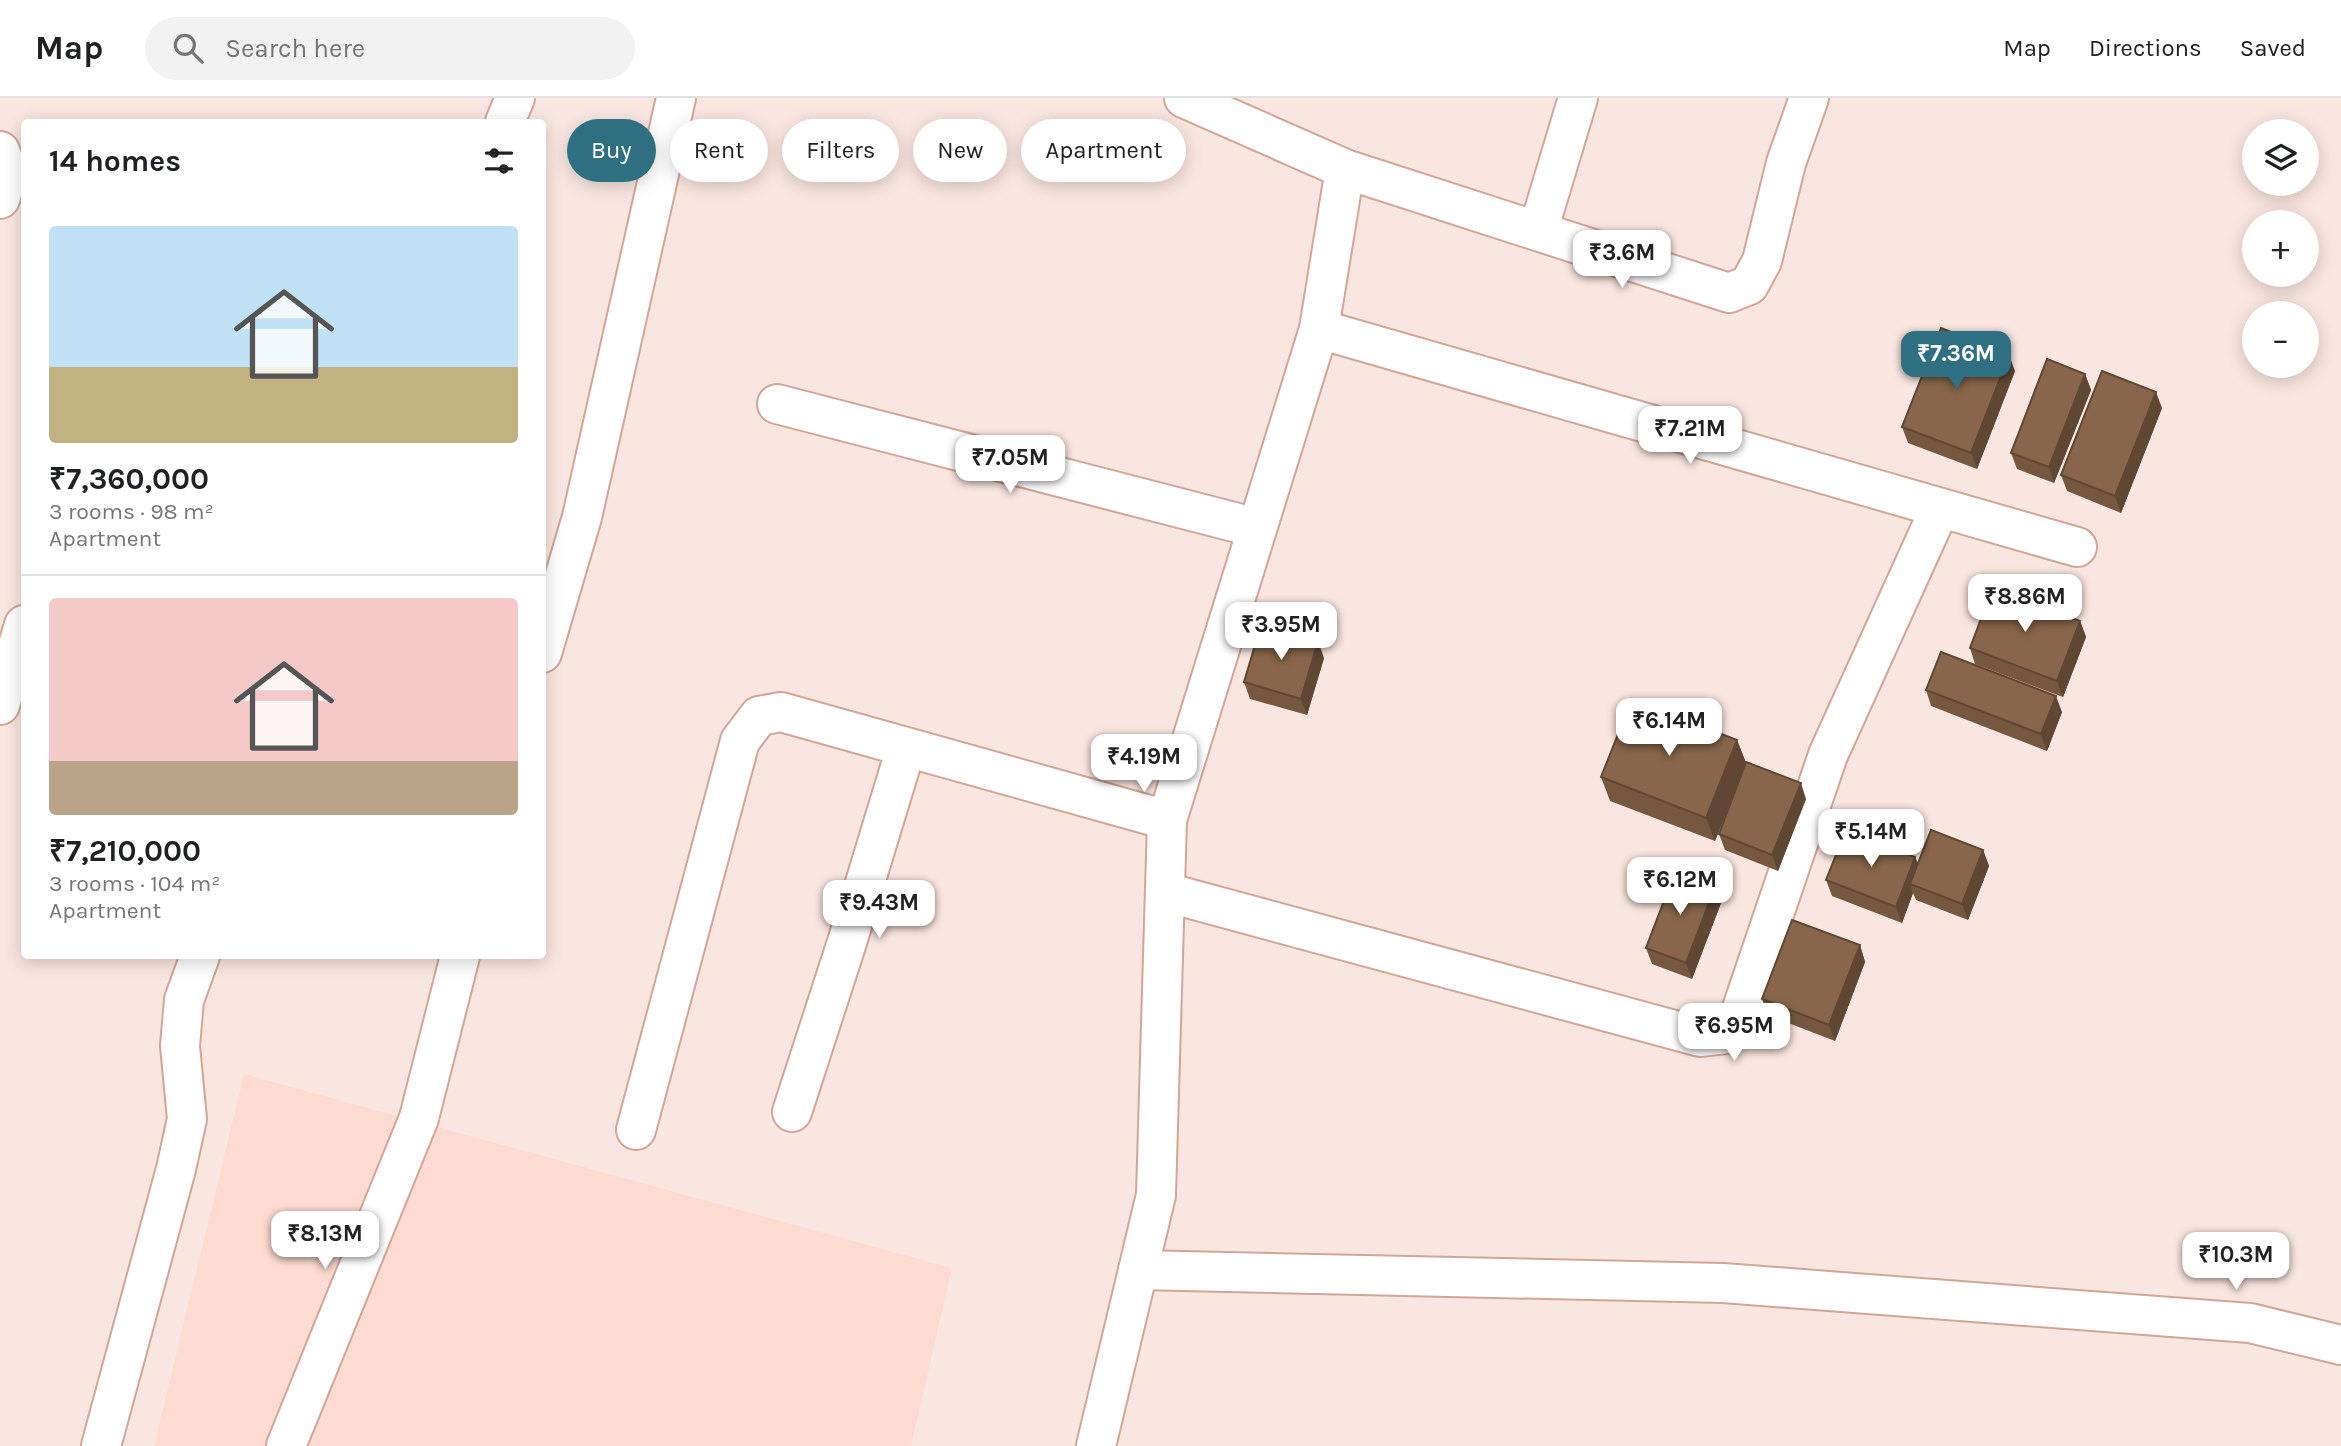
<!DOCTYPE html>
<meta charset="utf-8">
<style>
:root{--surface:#fff;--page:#f2f2f2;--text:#202124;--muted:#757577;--line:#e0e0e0;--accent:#2e7082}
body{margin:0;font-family:Karla,sans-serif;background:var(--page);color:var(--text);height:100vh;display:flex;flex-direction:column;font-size:26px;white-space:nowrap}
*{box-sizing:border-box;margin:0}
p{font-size:23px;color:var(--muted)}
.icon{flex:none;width:38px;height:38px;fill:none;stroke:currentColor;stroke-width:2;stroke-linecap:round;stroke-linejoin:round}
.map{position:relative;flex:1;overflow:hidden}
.drawer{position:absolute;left:21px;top:21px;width:525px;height:840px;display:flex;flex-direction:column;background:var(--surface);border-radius:7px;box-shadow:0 4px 18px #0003}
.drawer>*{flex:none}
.guide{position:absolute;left:567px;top:21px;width:665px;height:63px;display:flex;gap:14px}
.controls{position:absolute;left:2242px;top:21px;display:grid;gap:14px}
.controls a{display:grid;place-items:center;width:77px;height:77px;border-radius:50%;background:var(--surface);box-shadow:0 4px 18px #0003;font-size:35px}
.price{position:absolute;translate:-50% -60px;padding:0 16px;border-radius:14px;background:#fff;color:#222;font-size:23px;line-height:46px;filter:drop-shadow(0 2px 4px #0008)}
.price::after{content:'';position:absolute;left:50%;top:42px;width:21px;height:16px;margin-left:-10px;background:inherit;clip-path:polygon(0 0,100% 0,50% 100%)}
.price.selected{background:var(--accent);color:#fff}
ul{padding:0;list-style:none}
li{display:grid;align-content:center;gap:14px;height:371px;padding:0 28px}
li+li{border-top:2px solid var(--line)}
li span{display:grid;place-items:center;height:217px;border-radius:7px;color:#555}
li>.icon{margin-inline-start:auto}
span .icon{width:126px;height:126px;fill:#fffc;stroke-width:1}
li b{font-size:30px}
h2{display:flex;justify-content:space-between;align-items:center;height:84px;padding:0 28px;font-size:30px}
.chip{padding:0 24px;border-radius:32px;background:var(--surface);box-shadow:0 4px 18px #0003;font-size:24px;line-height:63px}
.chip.selected{background:var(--accent);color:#fff}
header{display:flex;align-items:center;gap:42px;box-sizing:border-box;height:98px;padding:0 35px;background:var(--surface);border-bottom:2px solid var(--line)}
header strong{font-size:33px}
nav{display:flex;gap:38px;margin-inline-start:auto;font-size:24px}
.search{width:490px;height:63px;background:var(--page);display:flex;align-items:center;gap:18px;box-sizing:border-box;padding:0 24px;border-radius:38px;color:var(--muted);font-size:26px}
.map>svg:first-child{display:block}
.built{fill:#fedbd0}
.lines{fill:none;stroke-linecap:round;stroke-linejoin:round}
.minor-casing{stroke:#d3a596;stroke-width:42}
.minor{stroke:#fff;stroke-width:38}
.wall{fill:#765840}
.shaded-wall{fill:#604734}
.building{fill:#89664b;stroke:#604734;stroke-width:2}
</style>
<header>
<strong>Map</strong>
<div class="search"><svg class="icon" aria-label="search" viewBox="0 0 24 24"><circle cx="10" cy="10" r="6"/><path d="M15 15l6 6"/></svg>Search here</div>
<nav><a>Map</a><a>Directions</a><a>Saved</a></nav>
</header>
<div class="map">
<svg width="2341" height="1348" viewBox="0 0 2341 1348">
<rect width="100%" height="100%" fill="#fae6e0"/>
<path class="built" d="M 244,976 L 952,1170 L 911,1348 L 154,1348 Z"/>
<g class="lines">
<g class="minor-casing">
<g id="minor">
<path d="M 1184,0 L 1345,71 L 1729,195 L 1749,187 L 1762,163 L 1786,65 L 1809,0"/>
<path d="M 505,24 L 515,0"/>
<path d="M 0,53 C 7,68 6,85 0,101"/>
<path d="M 1538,133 L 1578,0"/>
<path d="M 1319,231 L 2077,449"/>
<path d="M 777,306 L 1257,430"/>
<path d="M 542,555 L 582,419 L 676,0"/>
<path d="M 0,607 L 24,527"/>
<path d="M 1165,794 L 1700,939 L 1727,936 L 1738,922 L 1828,657 L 1940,410"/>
<path d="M 792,1014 L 848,841 L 906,650"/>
<path d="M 636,1032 L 740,643 L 759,618 L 781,614 L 1167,722"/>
<path d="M 1138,1172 L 1723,1185 L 2250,1225 L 2341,1247"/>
<path d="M 101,1348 L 176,1071 L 187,1021 L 180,948 L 184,902 L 200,858"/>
<path d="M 286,1348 L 419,1020 L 460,858"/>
<path d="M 1096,1348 L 1156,1097 L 1167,722 L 1319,231 L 1345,71"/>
</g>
</g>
<use href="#minor" class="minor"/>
</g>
<g class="wall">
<path d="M 2015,273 L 1977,371 L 1908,345 L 1902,329 Z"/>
<path d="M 2085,276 L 2091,292 L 2054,385 L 2017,371 L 2011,355 Z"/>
<path d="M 2162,310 L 2121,415 L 2067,393 L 2061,377 Z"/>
<path d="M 2080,523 L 2086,539 L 2063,599 L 1975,566 L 1970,550 Z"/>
<path d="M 1324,560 L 1307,617 L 1250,601 L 1244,584 Z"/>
<path d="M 1926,592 L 2062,614 L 2047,653 L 1931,608 Z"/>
<path d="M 1737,642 L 1746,665 L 1715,743 L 1610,703 L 1601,679 Z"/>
<path d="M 1806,701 L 1778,773 L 1725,752 L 1719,736 Z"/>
<path d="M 1983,752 L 1989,768 L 1968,822 L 1916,802 L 1913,795 L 1902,825 L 1832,798 L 1826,782 L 1915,759 L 1918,765 Z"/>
<path d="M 1715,789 L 1721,805 L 1692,881 L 1652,866 L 1646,850 Z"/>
<path d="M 1860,847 L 1865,864 L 1835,943 L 1768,917 L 1762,901 Z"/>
</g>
<g class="shaded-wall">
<path d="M 2009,257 L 2015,273 L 1977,371 L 1971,355 Z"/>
<path d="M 2085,276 L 2091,292 L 2054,385 L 2049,369 Z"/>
<path d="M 2156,294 L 2162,310 L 2121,415 L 2115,398 Z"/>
<path d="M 2080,523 L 2086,539 L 2063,599 L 2057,583 Z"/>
<path d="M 1318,543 L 1324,560 L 1307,617 L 1301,601 Z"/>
<path d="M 2056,598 L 2062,614 L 2047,653 L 2041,636 Z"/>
<path d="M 1737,642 L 1746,665 L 1715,743 L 1706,720 Z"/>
<path d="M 1801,685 L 1806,701 L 1778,773 L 1772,757 Z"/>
<path d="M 1983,752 L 1989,768 L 1968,822 L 1962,806 Z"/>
<path d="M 1915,759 L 1921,775 L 1910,786 L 1913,795 L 1902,825 L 1896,809 Z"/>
<path d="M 1715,789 L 1721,805 L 1692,881 L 1686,865 Z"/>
<path d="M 1860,847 L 1865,864 L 1835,943 L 1829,927 Z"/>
</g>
<g class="building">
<path d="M 1941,230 L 2009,257 L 1971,355 L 1902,329 Z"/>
<path d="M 2047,261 L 2085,276 L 2049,369 L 2011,355 Z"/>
<path d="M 2102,273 L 2156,294 L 2115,398 L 2061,377 Z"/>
<path d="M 1993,489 L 2080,523 L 2057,583 L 1970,550 Z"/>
<path d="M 1261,527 L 1318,543 L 1301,601 L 1244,584 Z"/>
<path d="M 1941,554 L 2056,598 L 2041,636 L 1926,592 Z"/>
<path d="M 1632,601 L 1737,642 L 1706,720 L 1601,679 Z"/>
<path d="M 1746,664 L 1801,685 L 1772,757 L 1719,736 Z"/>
<path d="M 1846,732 L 1915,759 L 1896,809 L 1826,782 Z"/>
<path d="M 1931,732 L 1983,752 L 1962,806 L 1910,786 Z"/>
<path d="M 1675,774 L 1715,789 L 1686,865 L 1646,850 Z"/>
<path d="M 1792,822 L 1860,847 L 1829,927 L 1762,901 Z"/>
</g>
</svg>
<div class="controls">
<a><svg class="icon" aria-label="layers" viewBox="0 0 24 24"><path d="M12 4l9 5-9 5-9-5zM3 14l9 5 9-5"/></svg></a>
<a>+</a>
<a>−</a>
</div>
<b class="price" style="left:1622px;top:192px">₹3.6M</b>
<b class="price selected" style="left:1956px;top:293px">₹7.36M</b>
<b class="price" style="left:1690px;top:368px">₹7.21M</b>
<b class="price" style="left:1010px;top:397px">₹7.05M</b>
<b class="price" style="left:2025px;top:536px">₹8.86M</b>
<b class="price" style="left:1281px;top:564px">₹3.95M</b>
<b class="price" style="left:1669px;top:660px">₹6.14M</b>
<b class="price" style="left:1144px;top:696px">₹4.19M</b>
<b class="price" style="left:1871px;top:771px">₹5.14M</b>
<b class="price" style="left:1680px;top:819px">₹6.12M</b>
<b class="price" style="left:879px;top:842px">₹9.43M</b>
<b class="price" style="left:1734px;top:965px">₹6.95M</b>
<b class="price" style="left:325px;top:1173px">₹8.13M</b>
<b class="price" style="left:2236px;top:1194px">₹10.3M</b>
<div class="guide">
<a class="chip selected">Buy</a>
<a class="chip">Rent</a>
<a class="chip">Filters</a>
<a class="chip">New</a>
<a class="chip">Apartment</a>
</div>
<section class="drawer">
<h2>14 homes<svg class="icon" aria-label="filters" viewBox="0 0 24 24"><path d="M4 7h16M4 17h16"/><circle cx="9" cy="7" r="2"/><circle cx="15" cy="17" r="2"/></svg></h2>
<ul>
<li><span style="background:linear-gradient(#bfe0f5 65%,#c2b280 0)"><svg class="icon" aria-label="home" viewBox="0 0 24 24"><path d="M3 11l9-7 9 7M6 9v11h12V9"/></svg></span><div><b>₹7,360,000</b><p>3 rooms · 98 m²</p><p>Apartment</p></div></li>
<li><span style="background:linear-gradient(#f6c9c9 75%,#b9a48a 0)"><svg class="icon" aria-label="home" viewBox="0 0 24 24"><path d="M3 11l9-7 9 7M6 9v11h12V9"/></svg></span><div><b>₹7,210,000</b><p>3 rooms · 104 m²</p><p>Apartment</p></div></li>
</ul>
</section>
</div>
